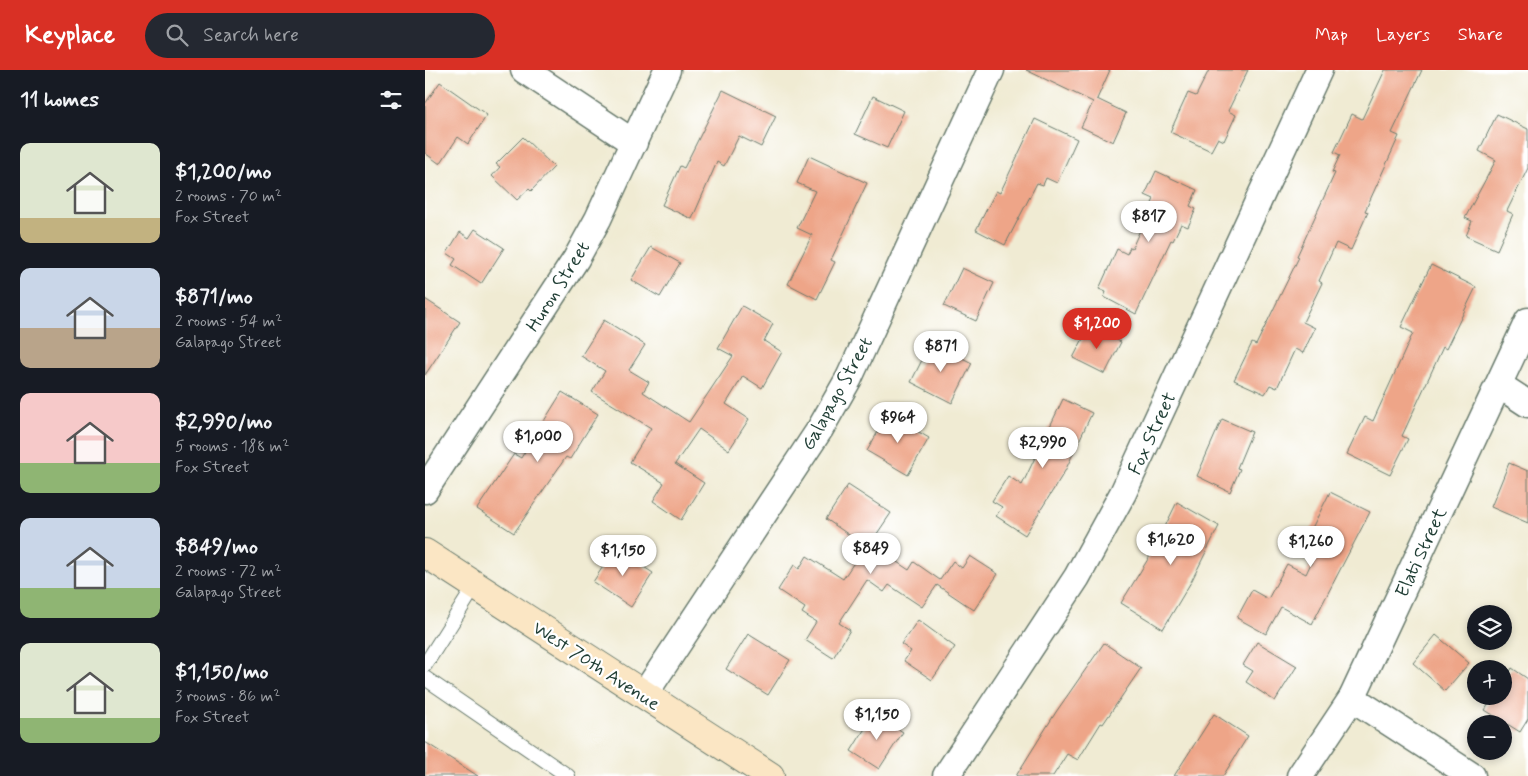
<!DOCTYPE html>
<meta charset="utf-8">
<style>
:root{--surface:#171b24;--page:#242831;--text:#f1f3f6;--muted:#9ea1a6;--accent:#d93025}
body{margin:0;font-family:Mynerve,sans-serif;background:var(--page);color:var(--text);height:100vh;display:flex;flex-direction:column;font-size:19px;white-space:nowrap}
*{box-sizing:border-box;margin:0}
p{font-size:16px;color:var(--muted)}
.icon{flex:none;width:28px;height:28px;fill:none;stroke:currentColor;stroke-width:2;stroke-linecap:round;stroke-linejoin:round}
.map{position:relative;flex:1;overflow:hidden}
.drawer{display:flex;flex-direction:column;background:var(--surface);width:425px}
.drawer>*{flex:none}
.controls{position:absolute;left:1042px;top:535px;display:grid;gap:10px}
.controls a{display:grid;place-items:center;width:45px;height:45px;border-radius:50%;background:var(--surface);box-shadow:0 2px 8px #0003;font-size:25px}
.price{position:absolute;translate:-50% -42px;padding:0 11px;border-radius:18px;background:#fff;color:#222;font-size:16px;line-height:32px;filter:drop-shadow(0 1px 2px #0008)}
.price::after{content:'';position:absolute;left:50%;top:30px;width:15px;height:11px;margin-left:-8px;background:inherit;clip-path:polygon(0 0,100% 0,50% 100%)}
.price.selected{background:var(--accent);color:#fff}
ul{padding:0;list-style:none}
li{display:flex;align-items:center;gap:15px;height:125px;padding:0 20px}
li span{display:grid;place-items:center;flex:none;width:140px;height:100px;border-radius:10px;color:#555}
li>.icon{margin-inline-start:auto}
span .icon{width:60px;height:60px;fill:#fffc;stroke-width:1}
li b{font-size:21px}
h2{display:flex;justify-content:space-between;align-items:center;height:60px;padding:0 20px;font-size:21px}
header{display:flex;align-items:center;gap:30px;box-sizing:border-box;height:70px;padding:0 25px;background:var(--accent);color:#fff}
header strong{font-size:24px}
nav{display:flex;gap:28px;margin-inline-start:auto;font-size:18px}
.search{width:350px;height:45px;background:var(--page);display:flex;align-items:center;gap:12px;box-sizing:border-box;padding:0 18px;border-radius:28px;color:var(--muted);font-size:19px}
main{display:flex;flex:1;min-height:0}
.map>svg:first-child{display:block}
.building{fill:#eea588}
.lines{fill:none;stroke-linecap:round;stroke-linejoin:round}
.lane-casing{stroke:#687a6c;stroke-width:16}
.street-casing{stroke:#687a6c;stroke-width:29}
.secondary-casing{stroke:#687a6c;stroke-width:30}
.lane{stroke:#fff;stroke-width:14}
.street{stroke:#fff;stroke-width:26}
.secondary{stroke:#fbe6c4;stroke-width:28}
.labels{text-anchor:middle;stroke-width:4.5;stroke-linejoin:round;paint-order:stroke}
.street-label{font-size:19px;fill:#1f3d34;stroke:#fff}
</style>
<header>
<strong>Keyplace</strong>
<div class="search"><svg class="icon" aria-label="search" viewBox="0 0 24 24"><circle cx="10" cy="10" r="6"/><path d="M15 15l6 6"/></svg>Search here</div>
<nav><a>Map</a><a>Layers</a><a>Share</a></nav>
</header>
<main>
<section class="drawer">
<h2>11 homes<svg class="icon" aria-label="filters" viewBox="0 0 24 24"><path d="M4 7h16M4 17h16"/><circle cx="9" cy="7" r="2"/><circle cx="15" cy="17" r="2"/></svg></h2>
<ul>
<li><span style="background:linear-gradient(#dfe7d0 75%,#c2b280 0)"><svg class="icon" aria-label="home" viewBox="0 0 24 24"><path d="M3 11l9-7 9 7M6 9v11h12V9"/></svg></span><div><b>$1,200/mo</b><p>2 rooms · 70 m²</p><p>Fox Street</p></div></li>
<li><span style="background:linear-gradient(#c9d6e8 60%,#b9a48a 0)"><svg class="icon" aria-label="home" viewBox="0 0 24 24"><path d="M3 11l9-7 9 7M6 9v11h12V9"/></svg></span><div><b>$871/mo</b><p>2 rooms · 54 m²</p><p>Galapago Street</p></div></li>
<li><span style="background:linear-gradient(#f6c9c9 70%,#8fb573 0)"><svg class="icon" aria-label="home" viewBox="0 0 24 24"><path d="M3 11l9-7 9 7M6 9v11h12V9"/></svg></span><div><b>$2,990/mo</b><p>5 rooms · 188 m²</p><p>Fox Street</p></div></li>
<li><span style="background:linear-gradient(#c9d6e8 70%,#8fb573 0)"><svg class="icon" aria-label="home" viewBox="0 0 24 24"><path d="M3 11l9-7 9 7M6 9v11h12V9"/></svg></span><div><b>$849/mo</b><p>2 rooms · 72 m²</p><p>Galapago Street</p></div></li>
<li><span style="background:linear-gradient(#dfe7d0 75%,#8fb573 0)"><svg class="icon" aria-label="home" viewBox="0 0 24 24"><path d="M3 11l9-7 9 7M6 9v11h12V9"/></svg></span><div><b>$1,150/mo</b><p>3 rooms · 86 m²</p><p>Fox Street</p></div></li>
</ul>
</section>
<div class="map">
<svg width="1103" height="706" viewBox="0 0 1103 706">
<rect width="100%" height="100%" fill="#fff"/>
<filter id="ink" filterUnits="userSpaceOnUse"><feTurbulence type="fractalNoise" baseFrequency=".02" numOctaves="2"/><feDisplacementMap in="SourceGraphic" scale="10" xChannelSelector="R" yChannelSelector="G"/><feConvolveMatrix kernelMatrix="1 2 1 2 8 2 1 2 1" color-interpolation-filters="sRGB"/></filter>
<filter id="wash" filterUnits="userSpaceOnUse"><feTurbulence type="fractalNoise" baseFrequency=".0096" numOctaves="4" result="noise"/><feDisplacementMap in="SourceGraphic" scale="20" xChannelSelector="R" yChannelSelector="G"/><feGaussianBlur stdDeviation="1.12" result="paint"/><feColorMatrix in="noise" values="0 0 0 0 0 0 0 0 0 0 0 0 0 0 0 0 0 1.4 0 .05"/><feComposite in="paint" operator="in"/></filter>
<g filter="url(#wash)">
<rect width="100%" height="100%" fill="#f0ebd3"/>
<g id="blocks">
<g class="building">
<path d="M 601,0 L 685,0 L 672,29 L 701,43 L 688,72 L 656,57 L 668,32 Z"/>
<path d="M 784,0 L 823,0 L 803,41 L 811,45 L 799,71 L 793,68 L 786,81 L 745,62 L 763,23 L 771,26 Z"/>
<path d="M 960,0 L 997,0 L 967,63 L 974,66 L 940,141 L 943,142 L 926,180 L 911,173 L 894,211 L 897,213 L 878,252 L 890,258 L 878,283 L 870,279 L 852,318 L 845,315 L 840,324 L 809,310 L 827,273 L 831,275 L 874,187 L 872,186 L 910,103 L 907,102 L 915,85 L 909,82 L 927,44 L 937,49 Z"/>
<path d="M 15,12 L 62,45 L 43,74 L 33,67 L 15,94 L 0,83 L 0,34 Z"/>
<path d="M 298,20 L 351,46 L 336,77 L 314,66 L 299,96 L 292,92 L 267,149 L 237,135 L 255,96 L 259,98 Z"/>
<path d="M 448,26 L 479,41 L 462,78 L 430,64 Z"/>
<path d="M 1072,44 L 1103,59 L 1103,98 L 1082,141 L 1088,144 L 1072,180 L 1041,166 L 1047,151 L 1040,148 L 1071,90 L 1054,81 Z"/>
<path d="M 610,49 L 652,69 L 632,113 L 621,108 L 618,115 L 612,113 L 580,175 L 551,160 L 571,121 L 575,123 Z"/>
<path d="M 98,67 L 129,97 L 106,121 L 104,119 L 92,130 L 67,106 L 75,97 L 71,94 Z"/>
<path d="M 384,86 L 442,113 L 406,190 L 410,192 L 392,229 L 363,214 L 387,165 L 372,158 L 390,121 L 372,113 Z"/>
<path d="M 731,101 L 772,120 L 765,136 L 771,139 L 763,157 L 756,154 L 748,171 L 746,170 L 711,244 L 679,227 L 681,222 L 674,219 L 692,179 L 702,184 L 705,177 L 707,178 L 729,129 L 720,125 Z"/>
<path d="M 50,159 L 79,178 L 56,214 L 27,195 L 31,189 L 22,183 L 35,162 L 44,168 Z"/>
<path d="M 226,177 L 255,193 L 235,227 L 206,210 Z"/>
<path d="M 1006,195 L 1051,217 L 1021,279 L 1018,277 L 977,366 L 983,369 L 965,405 L 922,384 L 940,347 L 948,351 L 988,263 L 976,257 Z"/>
<path d="M 537,198 L 569,213 L 551,251 L 519,236 Z"/>
<path d="M 0,229 L 35,252 L 0,305 Z"/>
<path d="M 317,236 L 348,254 L 339,271 L 357,282 L 337,318 L 318,306 L 301,334 L 324,349 L 304,380 L 274,359 L 250,394 L 279,413 L 256,450 L 228,431 L 239,413 L 205,392 L 226,358 L 167,322 L 180,301 L 156,286 L 179,250 L 220,275 L 204,300 L 224,312 L 218,322 L 264,352 L 308,286 L 293,278 Z"/>
<path d="M 664,257 L 696,272 L 680,304 L 648,288 Z"/>
<path d="M 506,272 L 547,293 L 527,333 L 486,312 Z"/>
<path d="M 137,322 L 173,344 L 145,389 L 141,387 L 89,463 L 52,439 L 89,384 L 96,388 Z"/>
<path d="M 638,329 L 667,343 L 640,401 L 600,465 L 571,446 L 577,437 L 567,431 L 583,406 L 597,415 Z"/>
<path d="M 463,344 L 504,368 L 483,405 L 442,381 Z"/>
<path d="M 797,349 L 827,362 L 812,398 L 815,399 L 805,422 L 772,406 Z"/>
<path d="M 1084,393 L 1103,401 L 1103,453 L 1066,437 Z"/>
<path d="M 423,415 L 466,443 L 445,474 L 484,500 L 489,492 L 515,510 L 528,491 L 537,498 L 545,486 L 573,504 L 549,540 L 512,515 L 497,537 L 464,515 L 459,522 L 442,510 L 414,553 L 425,560 L 408,588 L 380,570 L 391,552 L 377,543 L 380,538 L 353,520 L 369,495 L 374,499 L 382,486 L 418,509 L 440,476 L 401,449 Z"/>
<path d="M 905,422 L 945,442 L 887,554 L 856,537 L 841,564 L 812,548 L 827,520 L 843,529 L 862,494 L 881,504 L 898,468 L 885,462 Z"/>
<path d="M 752,432 L 794,456 L 766,512 L 738,559 L 696,533 L 728,481 Z"/>
<path d="M 190,478 L 228,503 L 206,537 L 168,512 Z"/>
<path d="M 493,550 L 530,577 L 507,610 L 479,591 L 486,581 L 476,574 Z"/>
<path d="M 323,564 L 365,590 L 343,625 L 301,599 Z"/>
<path d="M 1011,565 L 1044,593 L 1020,621 L 988,593 Z"/>
<path d="M 832,572 L 872,596 L 850,631 L 821,612 L 828,601 L 818,595 Z"/>
<path d="M 679,573 L 716,598 L 678,654 L 676,653 L 653,690 L 642,684 L 628,706 L 591,706 L 631,642 Z"/>
<path d="M 1087,598 L 1103,609 L 1103,649 L 1095,662 L 1060,640 L 1069,626 L 1079,626 L 1079,611 Z"/>
<path d="M 449,644 L 478,662 L 454,699 L 426,681 Z"/>
<path d="M 789,644 L 823,666 L 798,706 L 749,706 Z"/>
<path d="M 0,672 L 53,706 L 0,706 Z"/>
</g>
</g>
</g>
<g filter="url(#ink)">
<use href="#blocks" fill-opacity="0" stroke="#687a6c" stroke-width="1"/>
<g class="lines">
<g class="lane-casing">
<g id="lane">
<path d="M 0,595 L 50,516"/>
<path d="M 0,608 L 143,706"/>
</g>
</g>
<g class="street-casing">
<g id="street">
<path d="M 99,0 L 209,73"/>
<path d="M 1074,315 L 1103,334"/>
<path d="M 0,420 L 151,189 L 173,149 L 242,0"/>
<path d="M 219,625 L 395,359 L 424,308 L 566,0"/>
<path d="M 927,628 L 1047,706"/>
<path d="M 521,706 L 652,507 L 698,423 L 894,0"/>
<path d="M 875,706 L 927,628 L 1103,251"/>
</g>
</g>
<g class="secondary-casing">
<path id="secondary" d="M 0,483 L 345,706"/>
</g>
<use href="#lane" class="lane"/>
<use href="#street" class="street"/>
<use href="#secondary" class="secondary"/>
</g>
</g>
<g class="labels">
<g class="street-label">
<text transform="translate(132 216) rotate(-58)" y="7">Huron Street</text>
<text transform="translate(411 323) rotate(-61)" y="7">Galapago Street</text>
<text transform="translate(726 363) rotate(-65)" y="7">Fox Street</text>
<text transform="translate(995 482) rotate(-65)" y="7">Elati Street</text>
<text transform="translate(172 595) rotate(33)" y="7">West 70th Avenue</text>
</g>
</g>
</svg>
<div class="controls">
<a><svg class="icon" aria-label="layers" viewBox="0 0 24 24"><path d="M12 4l9 5-9 5-9-5zM3 14l9 5 9-5"/></svg></a>
<a>+</a>
<a>−</a>
</div>
<b class="price" style="left:724px;top:173px">$817</b>
<b class="price selected" style="left:672px;top:280px">$1,200</b>
<b class="price" style="left:516px;top:303px">$871</b>
<b class="price" style="left:473px;top:374px">$964</b>
<b class="price" style="left:113px;top:393px">$1,000</b>
<b class="price" style="left:618px;top:399px">$2,990</b>
<b class="price" style="left:746px;top:496px">$1,620</b>
<b class="price" style="left:886px;top:498px">$1,260</b>
<b class="price" style="left:446px;top:505px">$849</b>
<b class="price" style="left:198px;top:507px">$1,150</b>
<b class="price" style="left:452px;top:671px">$1,150</b>
</div>
</main>
